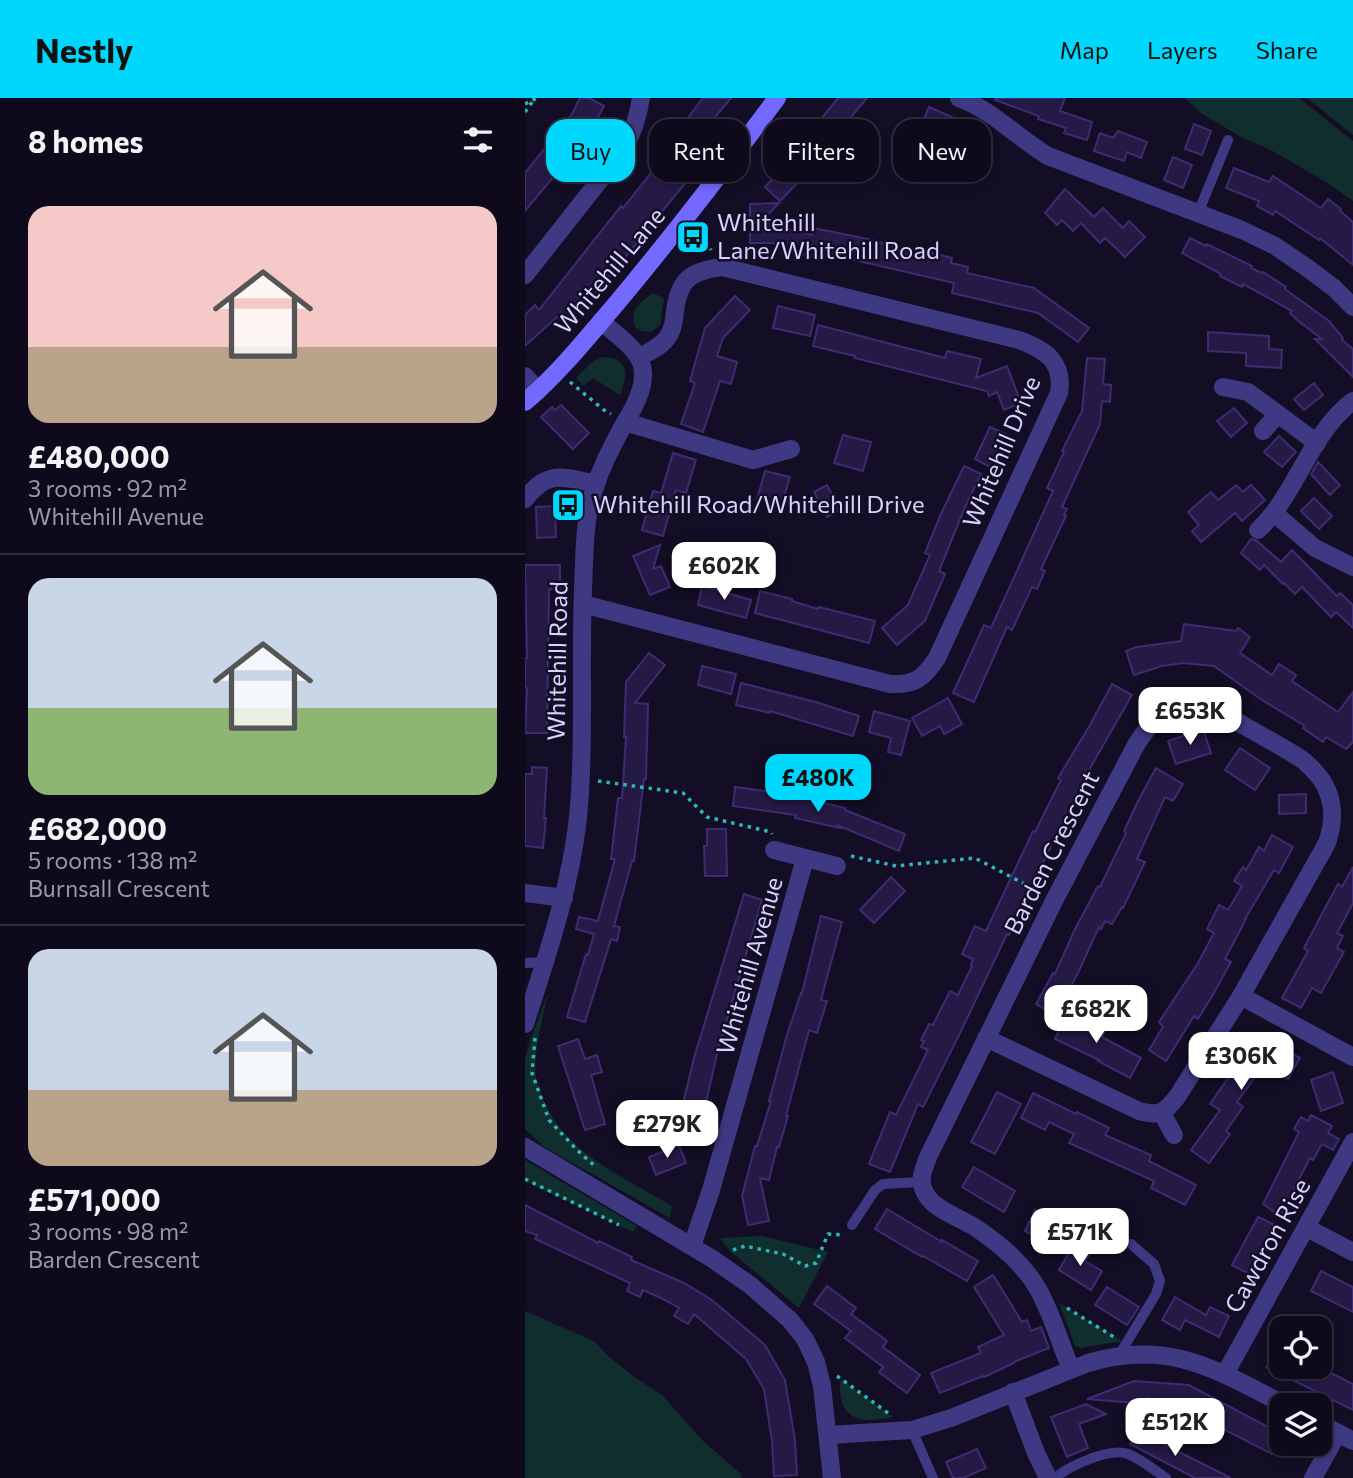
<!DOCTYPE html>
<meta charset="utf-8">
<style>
:root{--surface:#0e0a1c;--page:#171325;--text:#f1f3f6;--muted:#9b9aa3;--line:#2e2b3b;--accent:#00d7fd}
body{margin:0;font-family:Commissioner,sans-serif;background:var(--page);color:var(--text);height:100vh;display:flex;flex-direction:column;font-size:26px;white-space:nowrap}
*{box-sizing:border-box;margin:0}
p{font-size:23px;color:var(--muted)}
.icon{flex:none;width:38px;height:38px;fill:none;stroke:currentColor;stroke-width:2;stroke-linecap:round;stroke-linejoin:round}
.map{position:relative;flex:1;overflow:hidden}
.sheet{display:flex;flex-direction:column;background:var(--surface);width:525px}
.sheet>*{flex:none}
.banner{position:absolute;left:21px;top:21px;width:665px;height:63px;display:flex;gap:14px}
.tools{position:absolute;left:744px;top:1218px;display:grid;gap:14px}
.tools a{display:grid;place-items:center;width:63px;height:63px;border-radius:14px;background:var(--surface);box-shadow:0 4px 10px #0003,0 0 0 2px var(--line);font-size:35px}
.price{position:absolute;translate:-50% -60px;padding:0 16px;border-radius:14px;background:#fff;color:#222;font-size:23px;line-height:46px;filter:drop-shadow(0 2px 4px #0008)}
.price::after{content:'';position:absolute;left:50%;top:42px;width:21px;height:16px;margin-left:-10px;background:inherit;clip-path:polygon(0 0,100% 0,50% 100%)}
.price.on{background:var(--accent);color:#111}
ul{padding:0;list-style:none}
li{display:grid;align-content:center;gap:14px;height:371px;padding:0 28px}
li+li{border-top:2px solid var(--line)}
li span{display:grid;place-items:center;height:217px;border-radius:21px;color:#555}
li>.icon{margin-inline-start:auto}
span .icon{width:126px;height:126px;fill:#fffc;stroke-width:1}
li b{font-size:30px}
h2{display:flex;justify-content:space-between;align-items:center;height:84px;padding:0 28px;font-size:30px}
.chip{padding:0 24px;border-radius:21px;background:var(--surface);box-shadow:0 4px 10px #0003,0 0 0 2px var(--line);font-size:24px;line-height:63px}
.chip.on{background:var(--accent);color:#111}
header{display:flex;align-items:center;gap:42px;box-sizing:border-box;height:98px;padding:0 35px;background:var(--accent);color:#111}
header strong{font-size:33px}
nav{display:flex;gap:38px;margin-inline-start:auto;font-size:24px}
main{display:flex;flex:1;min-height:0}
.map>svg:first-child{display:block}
.green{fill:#112e2f}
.building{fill:#251a46;stroke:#3d2c72;stroke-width:2}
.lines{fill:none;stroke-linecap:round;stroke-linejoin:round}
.path{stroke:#2db7b6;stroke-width:3.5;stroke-dasharray:3.5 5;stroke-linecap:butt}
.service{stroke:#3f3984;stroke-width:10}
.minor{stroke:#3f3984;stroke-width:18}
.tertiary{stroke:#3f3984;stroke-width:18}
.secondary{stroke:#7469ff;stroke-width:18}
.labels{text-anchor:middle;stroke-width:5;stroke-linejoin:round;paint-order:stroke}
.poi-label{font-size:24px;fill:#d9d2ff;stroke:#130e25;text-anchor:start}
.street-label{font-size:24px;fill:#d9d2ff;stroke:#130e25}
</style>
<header>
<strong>Nestly</strong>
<nav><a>Map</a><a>Layers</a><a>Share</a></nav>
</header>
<main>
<section class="sheet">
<h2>8 homes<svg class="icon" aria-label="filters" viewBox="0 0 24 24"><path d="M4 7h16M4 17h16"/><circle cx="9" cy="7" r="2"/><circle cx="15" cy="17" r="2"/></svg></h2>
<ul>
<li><span style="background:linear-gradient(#f6c9c9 65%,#b9a48a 0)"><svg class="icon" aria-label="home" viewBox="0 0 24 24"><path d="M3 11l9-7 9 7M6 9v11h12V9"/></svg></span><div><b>£480,000</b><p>3 rooms · 92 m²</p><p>Whitehill Avenue</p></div></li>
<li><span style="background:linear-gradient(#c9d6e8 60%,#8fb573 0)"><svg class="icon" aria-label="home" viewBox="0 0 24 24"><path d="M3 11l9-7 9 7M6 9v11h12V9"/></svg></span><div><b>£682,000</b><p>5 rooms · 138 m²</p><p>Burnsall Crescent</p></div></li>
<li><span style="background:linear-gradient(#c9d6e8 65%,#b9a48a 0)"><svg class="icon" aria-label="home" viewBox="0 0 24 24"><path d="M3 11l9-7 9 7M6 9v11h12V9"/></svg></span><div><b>£571,000</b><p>3 rooms · 98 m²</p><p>Barden Crescent</p></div></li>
</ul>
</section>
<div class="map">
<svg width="828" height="1380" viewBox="0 0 828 1380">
<rect width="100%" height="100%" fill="#130e25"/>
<g class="green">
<path d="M 660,0 L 774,0 L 828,43 L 828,103 L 801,84 L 744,51 L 718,40 L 677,16 Z"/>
<path d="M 782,0 L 828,0 L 828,37 Z"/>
<path d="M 128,195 L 139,200 L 135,227 L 126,234 L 117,233 L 110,229 C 105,210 114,206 128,195 Z"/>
<path d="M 75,259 C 102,258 105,275 95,297 L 68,280 L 58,288 L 51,280 L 66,265 Z"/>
<path d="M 23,895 C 18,920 8,954 11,980 C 12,985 15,990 16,995 C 35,1053 99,1079 147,1108 L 145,1120 L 19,1049 L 0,1031 L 0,962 L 6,940 Z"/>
<path d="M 0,1062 L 112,1128 L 108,1134 L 0,1083 Z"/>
<path d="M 237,1138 L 303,1154 L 274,1210 L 205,1153 L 195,1140 Z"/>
<path d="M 534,1205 L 597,1243 L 556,1250 L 550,1248 Z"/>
<path d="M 0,1213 L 69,1243 L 84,1259 L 112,1281 L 137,1297 L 179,1344 L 216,1376 L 217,1380 L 0,1380 Z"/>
<path d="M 316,1281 L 368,1319 C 348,1323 325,1327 317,1304 C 315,1296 314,1289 316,1281 Z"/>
</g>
<g class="building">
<path d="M 55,0 L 64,0 L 79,8 L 73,19 L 85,25 L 79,37 L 65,30 L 38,65 L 39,66 L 0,113 L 0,75 L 47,16 Z"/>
<path d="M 178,0 L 206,0 L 186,24 L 199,37 L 59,210 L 56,208 L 41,227 L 32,219 L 0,248 L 0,217 L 10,207 L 14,212 L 96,108 L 98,110 L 122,80 L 150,41 L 149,40 L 163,22 L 162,21 Z"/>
<path d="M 313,0 L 342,0 L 320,26 L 318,24 L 274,76 L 278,79 L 255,103 L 240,89 L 268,59 L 266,58 Z"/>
<path d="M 471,0 L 540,0 L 535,13 L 567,24 L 562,42 L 539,35 L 541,30 L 513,21 L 514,18 L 470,2 Z"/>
<path d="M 404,9 L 463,35 L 455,53 L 432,41 L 428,49 L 412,41 L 416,34 L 397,25 Z"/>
<path d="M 669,26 L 686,33 L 677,57 L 660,51 Z"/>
<path d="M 593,33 L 622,44 L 616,60 L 602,54 L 599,63 L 569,53 L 575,35 L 588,40 Z"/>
<path d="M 648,59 L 667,67 L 658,90 L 639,82 Z"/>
<path d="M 709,70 L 744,84 L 748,78 L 796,110 L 803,101 L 816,111 L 815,113 L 828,124 L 828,167 L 795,140 L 794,142 L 750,113 L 748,117 L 732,108 L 734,103 L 701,90 Z"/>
<path d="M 540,91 L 569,119 L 578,110 L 598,130 L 604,123 L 620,139 L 600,159 L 580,140 L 575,145 L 556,125 L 548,133 L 537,122 L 532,127 L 520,115 Z"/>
<path d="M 254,105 L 236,124 L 287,137 L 288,130 L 343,141 L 396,156 L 396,152 L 427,160 L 426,165 L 443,169 L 442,175 L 509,190 L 564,230 L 553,244 L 513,215 L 427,195 L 429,185 L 299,155 L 297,161 L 257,151 L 258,145 L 225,145 L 225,106 Z"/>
<path d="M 665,140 L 681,148 L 682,146 L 727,168 L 726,170 L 737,175 L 738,174 L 761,189 L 760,191 L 804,223 L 818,240 L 817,242 L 828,251 L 828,279 L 790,241 L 797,241 L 772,222 L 765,215 L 767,213 L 718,186 L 717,189 L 695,178 L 696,176 L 657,155 Z"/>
<path d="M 210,198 L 225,212 L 198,240 L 192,258 L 212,264 L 206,286 L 195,283 L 178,334 L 156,326 L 170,285 L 165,283 L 180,230 Z"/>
<path d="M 253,208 L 290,217 L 285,238 L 248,230 Z"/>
<path d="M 293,227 L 420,260 L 422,253 L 456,261 L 451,280 L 482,268 L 496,305 L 479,312 L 472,294 L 464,298 L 462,293 L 330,260 L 330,258 L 288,248 Z"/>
<path d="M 683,234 L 744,238 L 744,251 L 757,252 L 756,270 L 721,268 L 721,255 L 683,253 Z"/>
<path d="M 562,260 L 580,261 L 578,286 L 586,287 L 585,304 L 577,303 L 575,326 L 537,409 L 542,411 L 539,417 L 541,418 L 516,471 L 520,473 L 512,491 L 507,489 L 487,532 L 482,529 L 449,604 L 428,595 L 459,527 L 466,530 L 528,393 L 522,390 L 539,354 L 537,353 L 557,313 Z"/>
<path d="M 789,285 L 798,297 L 779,312 L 769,301 Z"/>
<path d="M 36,307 L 64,335 L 48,351 L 16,319 L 27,309 L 30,312 Z"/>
<path d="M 709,310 L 722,325 L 706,339 L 692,323 Z"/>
<path d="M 465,329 L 483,337 L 467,370 L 450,361 Z"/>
<path d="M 318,337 L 346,344 L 338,373 L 309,365 Z"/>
<path d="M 754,338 L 771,354 L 757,369 L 739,354 Z"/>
<path d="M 148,355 L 171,362 L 161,395 L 151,392 L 138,438 L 117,432 L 128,393 L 136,395 Z"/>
<path d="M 793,364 L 815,387 L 805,397 L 786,376 Z"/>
<path d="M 439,368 L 456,376 L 438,414 L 414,473 L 420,476 L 400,523 L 372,547 L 357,530 L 383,507 L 405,457 L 400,455 L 415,418 Z"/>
<path d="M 240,373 L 265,379 L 256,408 L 232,401 Z"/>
<path d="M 302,387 L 315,412 L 302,419 L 289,394 Z"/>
<path d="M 711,387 L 718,394 L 726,387 L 740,402 L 717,423 L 710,415 L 676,444 L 667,433 L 674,427 L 663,414 L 686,394 L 693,402 Z"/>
<path d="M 789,400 L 807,418 L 794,431 L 776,413 Z"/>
<path d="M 30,408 L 31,439 L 12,440 L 11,409 Z"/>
<path d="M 726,441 L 732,443 L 756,464 L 767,452 L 812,498 L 815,495 L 828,507 L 828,530 L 811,514 L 806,519 L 777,489 L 770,496 L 759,485 L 758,486 L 739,467 L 735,472 L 716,455 Z"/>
<path d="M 135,447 L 128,471 L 136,468 L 145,489 L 125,497 L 108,458 Z"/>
<path d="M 0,467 L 35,467 L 35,491 L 24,491 L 22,635 L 0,635 L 2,590 L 0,590 L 0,560 L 2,560 Z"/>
<path d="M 177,488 L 226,502 L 221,520 L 173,507 Z"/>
<path d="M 235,493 L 267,501 L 267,503 L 293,511 L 294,509 L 350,523 L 344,545 L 230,515 Z"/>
<path d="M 659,526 L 711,533 L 713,530 L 725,539 L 715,555 L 747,577 L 754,566 L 771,577 L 767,583 L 813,614 L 828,594 L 828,644 L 821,651 L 801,639 L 798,644 L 778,630 L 780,628 L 737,602 L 689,568 L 658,565 L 637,568 L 609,577 L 601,553 L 612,549 L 656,543 Z"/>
<path d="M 124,555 L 140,567 L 110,605 L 123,606 L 121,681 L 119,681 L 109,763 L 107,763 L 89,828 L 95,829 L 92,843 L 86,841 L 60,924 L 42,919 L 61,856 L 63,857 L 69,836 L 51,831 L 54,819 L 73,823 L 90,761 L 86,761 L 93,700 L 97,700 L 101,639 L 99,639 L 101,584 Z"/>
<path d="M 177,568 L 211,576 L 206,596 L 173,587 Z"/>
<path d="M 216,585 L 294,605 L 334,618 L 328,638 L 245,613 L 245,615 L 211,607 Z"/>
<path d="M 587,586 L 607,597 L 564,672 L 566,673 L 535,732 L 534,731 L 484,837 L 482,836 L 437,931 L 398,1009 L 393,1006 L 365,1074 L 344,1066 L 365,1014 L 371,1017 L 403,952 L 396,949 L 399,943 L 396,942 L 404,926 L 408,927 L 425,893 L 433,897 L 447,868 L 446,867 L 448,861 L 437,856 L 450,828 L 461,833 L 508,733 L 510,734 L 536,682 L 533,680 L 565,627 Z"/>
<path d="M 423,600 L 437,626 L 419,636 L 415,628 L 397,638 L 387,620 Z"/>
<path d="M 349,613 L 385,623 L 376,657 L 363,654 L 366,640 L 344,634 Z"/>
<path d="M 678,631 L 686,655 L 651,666 L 643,643 Z"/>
<path d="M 715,650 L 745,670 L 730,692 L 700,672 Z"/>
<path d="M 7,669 L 22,670 L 19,720 L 21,720 L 18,750 L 0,748 L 0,676 L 7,676 Z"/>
<path d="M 631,670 L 658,686 L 648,703 L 640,699 L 612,761 L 620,764 L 598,810 L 597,809 L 587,826 L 580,823 L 576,831 L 574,829 L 552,877 L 530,917 L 511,906 L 528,875 L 530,876 L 550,831 L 573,788 L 575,789 L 601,735 L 599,733 L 613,703 Z"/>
<path d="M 210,689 L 262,696 L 320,710 L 320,712 L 380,736 L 374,753 L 312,727 L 315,730 L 270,720 L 271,717 L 208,708 Z"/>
<path d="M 781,696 L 781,715 L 754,716 L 754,697 Z"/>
<path d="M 182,731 L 201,731 L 202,778 L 180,778 L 179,748 L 182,748 Z"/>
<path d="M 747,737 L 768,749 L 754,775 L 749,772 L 720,821 L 721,821 L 700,861 L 706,864 L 689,895 L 673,921 L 669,918 L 641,963 L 624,952 L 638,929 L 634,924 L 673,865 L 689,835 L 682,831 L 694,807 L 703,812 L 717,788 L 709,783 L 718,769 L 721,772 L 734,749 L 739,753 Z"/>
<path d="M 828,769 L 828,805 L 812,835 L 818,838 L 812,850 L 819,854 L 796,895 L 787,890 L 776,910 L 757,900 L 783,853 L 779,850 L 799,812 L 813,786 L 817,789 Z"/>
<path d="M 366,779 L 380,793 L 349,825 L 335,812 Z"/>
<path d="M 219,796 L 237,802 L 193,952 L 173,1039 L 151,1034 L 169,960 Z"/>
<path d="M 296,818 L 317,824 L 296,902 L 302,903 L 292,935 L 284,932 L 261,1018 L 263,1018 L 254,1049 L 252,1049 L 244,1082 L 235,1080 L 244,1123 L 223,1127 L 217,1098 L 230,1048 L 232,1048 L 246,1003 L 244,1003 L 262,937 L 276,895 L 277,895 Z"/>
<path d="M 542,915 L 580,933 L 577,939 L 616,960 L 605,980 L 573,963 L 574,962 L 530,941 Z"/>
<path d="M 732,937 L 775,960 L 763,981 L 739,967 L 712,1004 L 718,1009 L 701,1033 L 705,1036 L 684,1065 L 666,1052 L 695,1012 L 685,1006 L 713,966 L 715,968 Z"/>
<path d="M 53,941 L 60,961 L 72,957 L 77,974 L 66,977 L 80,1026 L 60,1032 L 33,948 Z"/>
<path d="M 808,974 L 818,1005 L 796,1013 L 786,982 Z"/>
<path d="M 472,994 L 496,1006 L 470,1056 L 446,1044 Z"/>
<path d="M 508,995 L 551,1016 L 552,1014 L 584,1030 L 580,1037 L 626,1057 L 624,1063 L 671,1087 L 660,1107 L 626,1090 L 629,1083 L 544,1045 L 549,1036 L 524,1024 L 520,1032 L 496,1020 Z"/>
<path d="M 786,1017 L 807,1028 L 803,1035 L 814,1041 L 808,1052 L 797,1046 L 788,1062 L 785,1060 L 755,1118 L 738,1106 L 774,1034 L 769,1031 L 776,1019 L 783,1023 Z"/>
<path d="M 154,1047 L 161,1065 L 131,1077 L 124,1059 Z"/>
<path d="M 449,1069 L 490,1093 L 479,1114 L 437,1089 Z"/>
<path d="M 0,1107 L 73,1145 L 74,1143 L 107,1159 L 106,1162 L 159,1185 L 187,1202 L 240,1247 L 260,1282 L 270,1342 L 272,1377 L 249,1378 L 247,1343 L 239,1291 L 221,1261 L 169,1216 L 163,1226 L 149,1218 L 154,1210 L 138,1201 L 118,1192 L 115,1199 L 102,1193 L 105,1185 L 10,1141 L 12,1137 L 0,1133 Z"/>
<path d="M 362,1111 L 417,1144 L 417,1142 L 453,1163 L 442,1183 L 398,1158 L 397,1159 L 350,1131 Z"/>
<path d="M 510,1112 L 541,1130 L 530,1149 L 500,1133 Z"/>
<path d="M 733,1119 L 750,1127 L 739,1149 L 741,1150 L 726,1177 L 707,1167 Z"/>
<path d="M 548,1147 L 564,1157 L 560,1163 L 577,1173 L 566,1192 L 534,1172 Z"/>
<path d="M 796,1173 L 828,1189 L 828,1214 L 786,1193 Z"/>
<path d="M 468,1177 L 497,1224 L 502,1222 L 506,1233 L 516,1229 L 524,1250 L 489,1264 L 489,1265 L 459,1279 L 458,1278 L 415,1295 L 406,1275 L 456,1255 L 453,1249 L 479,1237 L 449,1189 Z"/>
<path d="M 302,1188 L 331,1210 L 326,1216 L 362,1243 L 358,1249 L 395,1277 L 382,1295 L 354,1274 L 358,1269 L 320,1240 L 326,1233 L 289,1206 Z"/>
<path d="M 582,1189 L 614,1209 L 602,1227 L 570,1207 Z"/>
<path d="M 650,1199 L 681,1217 L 685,1209 L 704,1218 L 694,1239 L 660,1222 L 655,1232 L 637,1222 Z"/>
<path d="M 741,1269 L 791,1269 L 810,1277 L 828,1286 L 828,1312 Z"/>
<path d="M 609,1283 L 664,1287 L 756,1336 L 756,1339 L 747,1356 L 653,1308 L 620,1306 L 623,1300 L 609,1305 L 562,1301 Z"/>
<path d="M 561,1306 L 581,1316 L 554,1326 L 563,1350 L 542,1359 L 526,1319 Z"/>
<path d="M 615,1333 L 656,1355 L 706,1380 L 670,1380 L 649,1369 L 605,1346 Z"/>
<path d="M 452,1351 L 461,1370 L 438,1380 L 428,1380 L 421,1364 Z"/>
</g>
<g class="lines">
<g class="path">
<path d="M 0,6 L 12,0"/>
<path d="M 0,14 L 8,3"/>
<path d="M 174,128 L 186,152"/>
<path d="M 45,284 L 79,312 L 86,316"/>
<path d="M 73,683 L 158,695 L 182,719 L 246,734 L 247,736"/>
<path d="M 326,758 L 371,768 L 450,760 L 515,794"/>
<path d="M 10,940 L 7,975 L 24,1022 L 52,1052 L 72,1070"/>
<path d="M 0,1081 L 94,1127"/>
<path d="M 208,1152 L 220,1148 L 258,1156 L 280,1168 L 291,1165 L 303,1136 L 319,1137"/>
<path d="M 542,1210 L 589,1239"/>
<path d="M 312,1278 L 363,1315"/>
</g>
<g class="service">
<path d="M 673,115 L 703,42"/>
<path d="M 1,865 L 19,864"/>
<path d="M 327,1127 L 350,1092 L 358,1086 L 396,1084"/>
<path d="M 594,1257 L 631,1196 L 635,1183 L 629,1166 L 606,1146"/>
<path d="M 387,1332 L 408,1380"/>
<path d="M 530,1380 C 544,1368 585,1349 603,1356 C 616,1361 629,1372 641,1380"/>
</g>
<g class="minor">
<path d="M 434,0 C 467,12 493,40 523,58 L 717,132 L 750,148 L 781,169 L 809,190 L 828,209"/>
<path d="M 0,177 L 97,54 C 107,37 113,20 116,0"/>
<path d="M 0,278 L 13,293"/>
<path d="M 698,289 L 723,294 L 792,345"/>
<path d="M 100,324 L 228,362 L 266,351"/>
<path d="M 738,333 L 753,316"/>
<path d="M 0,401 C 23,371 39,379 71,386"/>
<path d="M 749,415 L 790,450 L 828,469"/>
<path d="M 733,432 C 772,396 784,336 828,303"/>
<path d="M 58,506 L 365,586 C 390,587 398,581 412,560 L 534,295 C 539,264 521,252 494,242 L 197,169 C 166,173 154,181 150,213 C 149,223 148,232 142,240 C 135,249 125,254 114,259"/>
<path d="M 249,752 L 312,768"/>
<path d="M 0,795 L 39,800"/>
<path d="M 716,898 L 828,959"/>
<path d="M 461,940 L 614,1013 C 635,1018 638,1016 652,999 L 716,898 L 802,745 C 808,727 810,710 802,692 C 798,681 788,671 779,663 C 762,651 742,641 723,630 C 709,622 695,613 680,608 C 674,606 666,605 659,607 C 636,612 623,628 611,647 L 530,801 L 404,1057 C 398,1072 392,1083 402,1098 C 411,1112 437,1121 451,1130 C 475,1146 499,1167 513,1191 C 527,1216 535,1245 546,1271"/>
<path d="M 637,1015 L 649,1037"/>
<path d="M 782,1130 L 828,1154"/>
<path d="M 167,1148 L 186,1092 L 280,761"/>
<path d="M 700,1276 L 828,1044"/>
<path d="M 488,1294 L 511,1355 L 523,1380"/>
<path d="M 794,1325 L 828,1343"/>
<path d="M 303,1337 L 387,1332 L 426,1320 L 563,1265 C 644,1241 690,1271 760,1307"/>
<path d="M 788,1380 L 813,1335"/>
</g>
<g class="tertiary">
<path d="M 0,926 C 22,858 45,791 53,720 C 60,645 55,568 58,492 C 59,469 59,446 62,423 C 66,395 77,367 90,343 C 100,322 119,299 118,275 C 118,253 91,237 76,223"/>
<path d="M 0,1049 L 186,1160 L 225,1187 L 265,1222 L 280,1241 L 291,1264 L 297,1288 L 307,1380"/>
</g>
<path class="secondary" d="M 0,304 C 34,275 62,240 91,206 C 147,139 200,70 252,0"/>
</g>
<defs>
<g id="bus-square" transform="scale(1.75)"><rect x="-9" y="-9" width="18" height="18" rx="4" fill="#00d7fd" stroke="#130e25"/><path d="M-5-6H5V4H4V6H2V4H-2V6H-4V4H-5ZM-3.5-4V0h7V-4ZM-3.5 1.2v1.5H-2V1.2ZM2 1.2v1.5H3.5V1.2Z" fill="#111"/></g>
</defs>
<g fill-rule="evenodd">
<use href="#bus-square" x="168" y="139"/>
<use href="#bus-square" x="43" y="407"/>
</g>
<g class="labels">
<g class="poi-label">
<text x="192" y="133">Whitehill<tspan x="192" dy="28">Lane/Whitehill Road</tspan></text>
<text x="68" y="415">Whitehill Road/Whitehill Drive</text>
</g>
<g class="street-label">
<text transform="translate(85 173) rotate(-50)" y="8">Whitehill Lane</text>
<text transform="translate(477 354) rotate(-67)" y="8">Whitehill Drive</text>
<text transform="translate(33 563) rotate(-89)" y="8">Whitehill Road</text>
<text transform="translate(527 755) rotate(-63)" y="8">Barden Crescent</text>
<text transform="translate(225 868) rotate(-74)" y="8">Whitehill Avenue</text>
<text transform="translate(743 1148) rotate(-61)" y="8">Cawdron Rise</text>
</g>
</g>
</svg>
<div class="tools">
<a><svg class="icon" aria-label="locate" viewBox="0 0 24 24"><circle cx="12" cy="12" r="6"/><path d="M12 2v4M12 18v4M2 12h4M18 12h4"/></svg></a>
<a><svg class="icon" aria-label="layers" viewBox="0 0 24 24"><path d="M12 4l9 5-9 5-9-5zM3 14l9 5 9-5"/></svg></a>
</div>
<b class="price" style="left:199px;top:504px">£602K</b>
<b class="price" style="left:665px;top:649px">£653K</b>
<b class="price on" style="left:293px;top:716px">£480K</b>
<b class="price" style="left:571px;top:947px">£682K</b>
<b class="price" style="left:716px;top:994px">£306K</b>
<b class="price" style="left:142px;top:1062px">£279K</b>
<b class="price" style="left:555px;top:1170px">£571K</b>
<b class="price" style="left:650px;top:1360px">£512K</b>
<div class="banner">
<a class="chip on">Buy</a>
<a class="chip">Rent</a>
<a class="chip">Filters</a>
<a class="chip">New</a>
</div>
</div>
</main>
